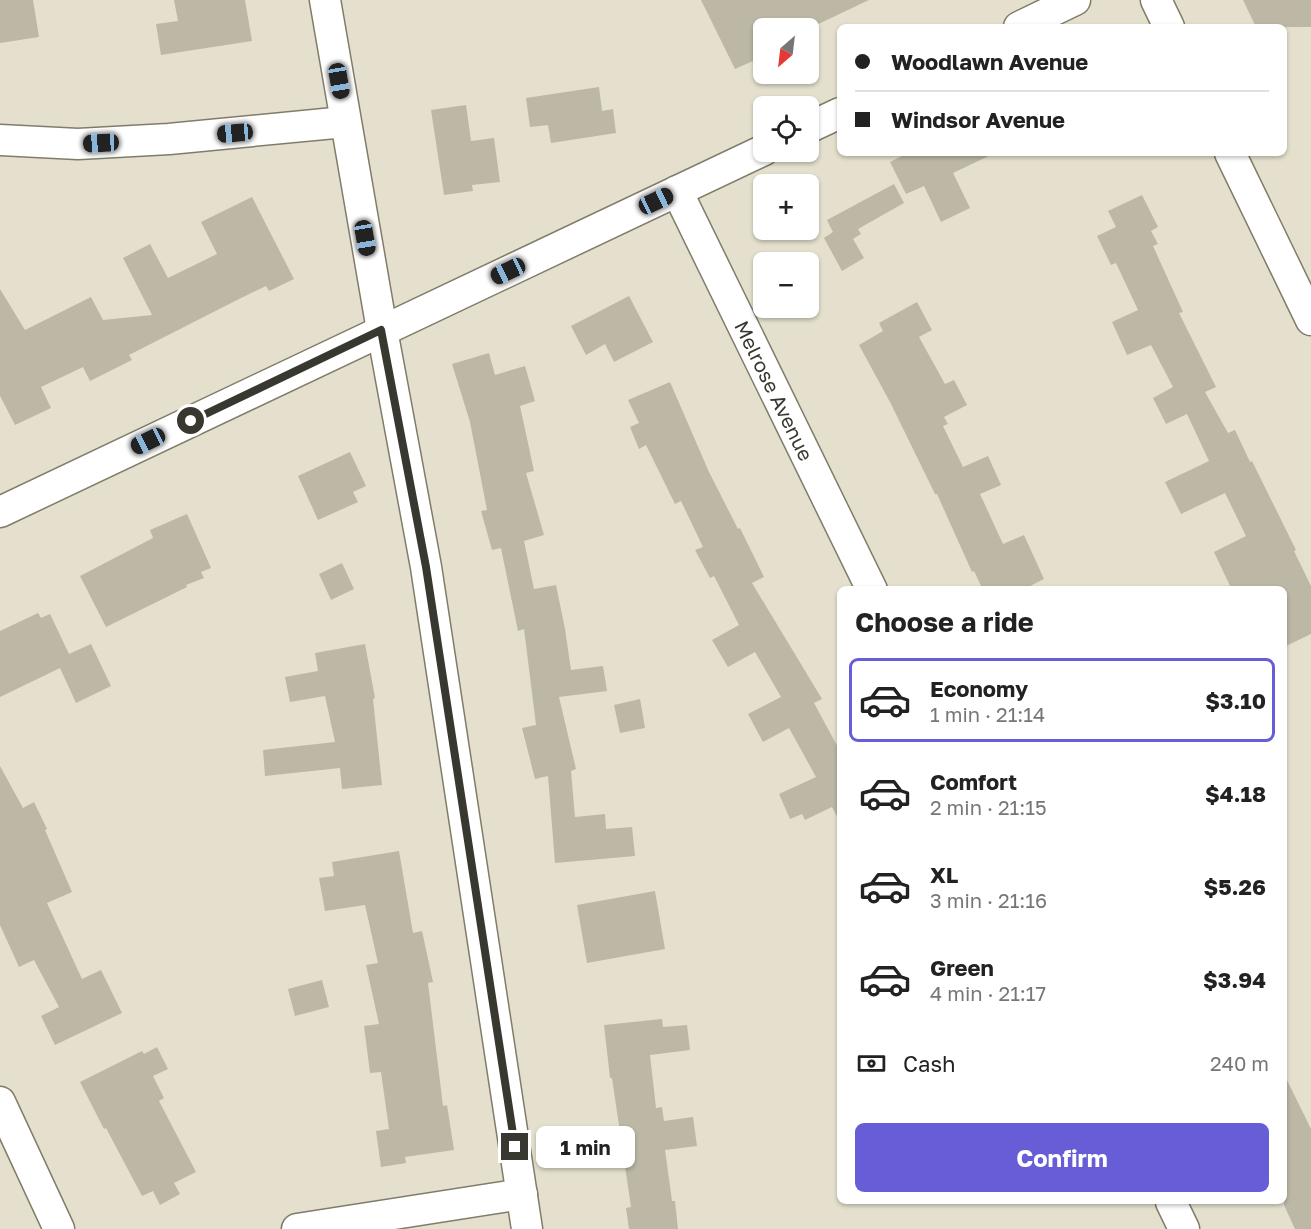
<!DOCTYPE html>
<html lang="en">
<head>
<meta charset="utf-8">
<style>
  :root { --surface:#fff; --page:#f6f6f6; --text:#222; --muted:#767676; --line:#e0e0e0; --accent:#675ed7 }
  body { margin:0; font-family:"Golos Text",sans-serif; background:var(--page); color:var(--text); height:100vh; display:flex; flex-direction:column; font-size:22px; white-space:nowrap }
  * { box-sizing:border-box; margin:0 }
  p { font-size:20px; color:var(--muted) }
  .icon { flex:none; width:33px; height:33px; fill:none; stroke:currentColor; stroke-width:2; stroke-linecap:round; stroke-linejoin:round }
  .map { position:relative; flex:1; overflow:hidden }
  .drawer { position:absolute; left:837px; top:586px; width:450px; height:618px; display:flex; flex-direction:column; background:var(--surface); border-radius:9px; box-shadow:0 2px 4px #0004 }
  .drawer>* { flex:none }
  .guide { position:absolute; left:837px; top:24px; width:450px; height:132px; border-radius:9px; box-shadow:0 2px 4px #0004; display:grid; align-content:center; height:132px; padding:0 18px; background:var(--surface) }
  .needle { width:39px; rotate:208deg }
  .tools { position:absolute; left:753px; top:18px; display:grid; gap:12px }
  .tools a { display:grid; place-items:center; width:66px; height:66px; border-radius:9px; background:var(--surface); box-shadow:0 2px 4px #0004; font-size:30px }
  .end { position:absolute; width:27px; height:27px; margin:-14px; border:8px solid #393830; background:#fff; box-shadow:0 0 0 3px #fff }
  .from { border-radius:50% }
  .bubble { position:absolute; height:42px; border-radius:9px; background:var(--surface); box-shadow:0 2px 4px #0004; font-size:20px; font-weight:700; line-height:42px; text-align:center }
  .car { position:absolute; width:18px; height:36px; margin:-18px -9px; border-radius:8px; box-shadow:0 0 4px 2px #0007; background:linear-gradient(#222 24%,#8ab4d8 0 40%,#222 0 76%,#8ab4d8 0 86%,#222 0) }
  .guide b { display:flex; align-items:center; gap:21px; height:57px; font-size:22px }
  .guide b+b { border-top:2px solid var(--line) }
  .guide i { width:15px; height:15px; background:var(--text) }
  ul { padding:0; list-style:none }
  li { display:flex; align-items:center; gap:18px; height:84px; margin:0 12px 9px; padding:0 6px; border:3px solid transparent; border-radius:9px }
  li div { flex:1 }
  li b { display:block; font-size:22px }
  li em { font-style:normal; font-weight:700 }
  li.current { border-color:var(--accent) }
  li>.icon { width:54px; height:54px; stroke-width:1.5 }
  h2 { padding:0 18px; font-size:27px; line-height:72px }
  .pay { display:flex; align-items:center; gap:15px; height:66px; padding:0 18px; font-size:22px }
  .pay p { margin-inline-start:auto }
  .button { display:flex; gap:12px; margin-top:auto; padding:12px 18px }
  .button a { flex:1; height:69px; border-radius:9px; background:var(--accent); color:#fff; font-size:24px; font-weight:700; line-height:69px; text-align:center }
  .map>svg:first-child { display:block }
</style>
</head>
<body>
<div class="map">
<svg width="1311" height="1229" viewBox="0 0 1311 1229">
  <rect width="100%" height="100%" fill="#e4e0cd"/>
  <g fill="#bcb8a5">
    <path d="M0,0H33L39,37L0,43Z"/>
    <path d="M174,0H245L252,41L161,55L156,24L178,21Z"/>
    <path d="M701,0H869L810,28H764V56L735,69Z"/>
    <path d="M1243,0H1311V27H1256Z"/>
    <path d="M599,87L602,111L613,109L616,133L551,143L548,125L530,127L526,98Z"/>
    <path d="M466,105L471,141L494,138L500,182L472,185L473,191L444,195L431,110Z"/>
    <path d="M908,153H995L953,173L970,208L941,222L924,186L906,194L890,162Z"/>
    <path d="M894,184L904,203L858,229L861,234L853,239L864,258L842,271L824,238L833,232L827,220Z"/>
    <path d="M1142,195L1158,227L1151,231L1158,244L1153,246L1183,312L1179,313L1216,387L1205,392L1228,433L1235,430L1250,462L1252,461L1296,550L1294,551L1311,586V634L1284,647V590H1232L1214,552L1246,536L1225,493L1181,514L1165,482L1209,461L1187,414L1166,424L1153,398L1173,387L1151,345L1127,355L1112,322L1138,310L1116,263L1111,265L1097,236L1116,227L1108,211Z"/>
    <path d="M252,197L294,279L269,291L266,286L239,299L129,355L132,360L90,381L83,367L41,387L51,408L15,425L0,396V289L25,330L91,297L103,320L152,315L123,258L150,244L168,278L217,254L201,222Z"/>
    <path d="M629,296L653,342L614,362L605,344L586,355L571,326Z"/>
    <path d="M917,302L932,330L919,337L945,384L954,380L967,405L944,417L948,424L943,426L963,467L988,456L1001,485L980,494L1003,544L1024,535L1044,579L1022,590H983L974,571L972,572L937,494H935L891,404L859,345L883,331L879,323Z"/>
    <path d="M489,353L495,375L525,366L535,401L520,406L534,471L526,473L544,535L524,541L534,589L556,585L565,629L571,670L603,666L607,691L559,697L576,769L571,771L575,817L605,814L606,829L632,827L635,856L555,863L548,776L535,779L522,728L536,725L524,629L518,631L501,548L492,550L481,511L487,510L470,422L452,364Z"/>
    <path d="M670,382L709,472L738,529L740,528L764,577L752,583L822,699L814,703L840,751V822L832,807L805,820L802,814L790,819L779,794L816,777L789,728L763,742L748,714L781,697L755,652L728,667L712,640L739,625L714,576L710,578L695,550L703,547L681,501L675,504L646,445L639,449L630,427L639,423L628,400Z"/>
    <path d="M350,452L366,486L353,492L358,502L318,520L298,476Z"/>
    <path d="M187,514L211,568L201,572L204,578L186,585L187,587L106,627L80,576L153,538L150,530Z"/>
    <path d="M342,563L354,589L331,600L319,574Z"/>
    <path d="M38,613L41,618L50,614L69,654L91,644L111,686L76,703L60,668L0,697V631Z"/>
    <path d="M365,644L375,698L373,699L382,785L342,789L340,768L265,776L263,750L335,742L325,696L290,702L285,677L318,671L315,653Z"/>
    <path d="M640,699L645,728L620,733L614,705Z"/>
    <path d="M0,766L23,808L34,802L47,829L45,830L72,892L47,903L82,979L101,970L122,1013L55,1045L41,1016L59,1007L34,960L19,967L0,925Z"/>
    <path d="M399,851L413,933L422,931L433,982L428,983L443,1106L447,1105L454,1150L405,1157L406,1163L381,1167L376,1131L389,1129L381,1072L370,1073L364,1026L379,1024L366,965L378,963L365,905L325,911L319,878L334,876L332,862Z"/>
    <path d="M655,891L665,949L587,963L577,905Z"/>
    <path d="M322,980L329,1007L295,1016L288,989Z"/>
    <path d="M662,1019L663,1027L687,1025L690,1050L650,1055L656,1108L662,1107L664,1121L693,1117L697,1146L665,1150L672,1201H675L678,1229H629L626,1208L631,1207L612,1078H610L604,1025Z"/>
    <path d="M157,1047L168,1069L153,1076L164,1098L159,1101L196,1172L174,1183L180,1194L160,1205L153,1191L142,1196L106,1128L104,1129L80,1082L142,1051L144,1054Z"/>
    <path d="M1284,1074L1311,1129V1229H1295L1284,1205Z"/>
  </g>
  <g fill="none" stroke-linecap="round" stroke-linejoin="round">
    <defs>
      <g id="minor">
        <path d="M325,0L382,330L426,567L527,1229"/>
        <path d="M1156,0L1169,27"/>
        <path d="M1019,27L1075,0"/>
        <path d="M808,128L840,113"/>
        <path d="M0,140L78,144L169,139L345,122"/>
        <path d="M1230,153L1311,320"/>
        <path id="s1" d="M677,191L872,590"/>
        <path d="M0,512L764,150"/>
        <path d="M0,1102L59,1229"/>
        <path d="M1171,1202L1184,1229"/>
        <path d="M297,1229L522,1194"/>
      </g>
    </defs>
    <use href="#minor" stroke="#807c6a" stroke-width="33"/>
    <use href="#minor" stroke="#fff" stroke-width="30"/>
  </g>
  <g fill="none" stroke-linecap="round" stroke-linejoin="round">
    <path stroke="#393830" stroke-width="8" d="M191,421L381,330L426,567L515,1147"/>
  </g>
  <g text-anchor="middle" dominant-baseline="central" stroke-width="4.5" stroke-linejoin="round" paint-order="stroke">
    <g font-size="20" fill="#393830" stroke="#f1eeda">
      <text stroke="none"><textPath href="#s1" startOffset="222">Melrose Avenue</textPath></text>
    </g>
  </g>
</svg>
<div class="tools">
<a><svg class="needle" viewBox="-14 -14 28 28"><path d="M0-13l5 13h-10z" fill="#e53935"/><path d="M0 13l5-13h-10z" fill="#767676"/></svg></a>
<a><svg class="icon" aria-label="locate" viewBox="0 0 24 24"><circle cx="12" cy="12" r="6"/><path d="M12 2v4M12 18v4M2 12h4M18 12h4"/></svg></a>
<a>+</a>
<a>−</a>
</div>
<i class="end from" style="left:191px;top:421px"></i>
<i class="end" style="left:515px;top:1147px"></i>
<div class="bubble" style="left:536px;top:1126px;width:99px">1 min</div>
<i class="car" style="left:339px;top:81px;rotate:170deg"></i>
<i class="car" style="left:235px;top:133px;rotate:265deg"></i>
<i class="car" style="left:101px;top:143px;rotate:267deg"></i>
<i class="car" style="left:656px;top:201px;rotate:65deg"></i>
<i class="car" style="left:365px;top:238px;rotate:170deg"></i>
<i class="car" style="left:508px;top:271px;rotate:245deg"></i>
<i class="car" style="left:148px;top:441px;rotate:244deg"></i>
<div class="guide">
<b><i class="from"></i>Woodlawn Avenue</b>
<b><i></i>Windsor Avenue</b>
</div>
<section class="drawer">
<h2>Choose a ride</h2>
<ul>
<li class="current"><svg class="icon" aria-label="car" viewBox="0 0 24 24"><path d="M5 17H2v-5l4-1 3-4h7l3 4 3 1v5h-3M9 17h6M6 11h13"/><circle cx="7" cy="17" r="2"/><circle cx="17" cy="17" r="2"/></svg><div><b>Economy</b><p>1 min · 21:14</p></div><em>$3.10</em></li>
<li><svg class="icon" aria-label="car" viewBox="0 0 24 24"><path d="M5 17H2v-5l4-1 3-4h7l3 4 3 1v5h-3M9 17h6M6 11h13"/><circle cx="7" cy="17" r="2"/><circle cx="17" cy="17" r="2"/></svg><div><b>Comfort</b><p>2 min · 21:15</p></div><em>$4.18</em></li>
<li><svg class="icon" aria-label="car" viewBox="0 0 24 24"><path d="M5 17H2v-5l4-1 3-4h7l3 4 3 1v5h-3M9 17h6M6 11h13"/><circle cx="7" cy="17" r="2"/><circle cx="17" cy="17" r="2"/></svg><div><b>XL</b><p>3 min · 21:16</p></div><em>$5.26</em></li>
<li><svg class="icon" aria-label="car" viewBox="0 0 24 24"><path d="M5 17H2v-5l4-1 3-4h7l3 4 3 1v5h-3M9 17h6M6 11h13"/><circle cx="7" cy="17" r="2"/><circle cx="17" cy="17" r="2"/></svg><div><b>Green</b><p>4 min · 21:17</p></div><em>$3.94</em></li>
</ul>
<div class="pay"><svg class="icon" aria-label="cash" viewBox="0 0 24 24"><path d="M3 7h18v10H3z"/><circle cx="12" cy="12" r="2"/></svg>Cash<p>240 m</p></div>
<div class="button"><a>Confirm</a></div>
</section>
</div>
</body>
</html>
